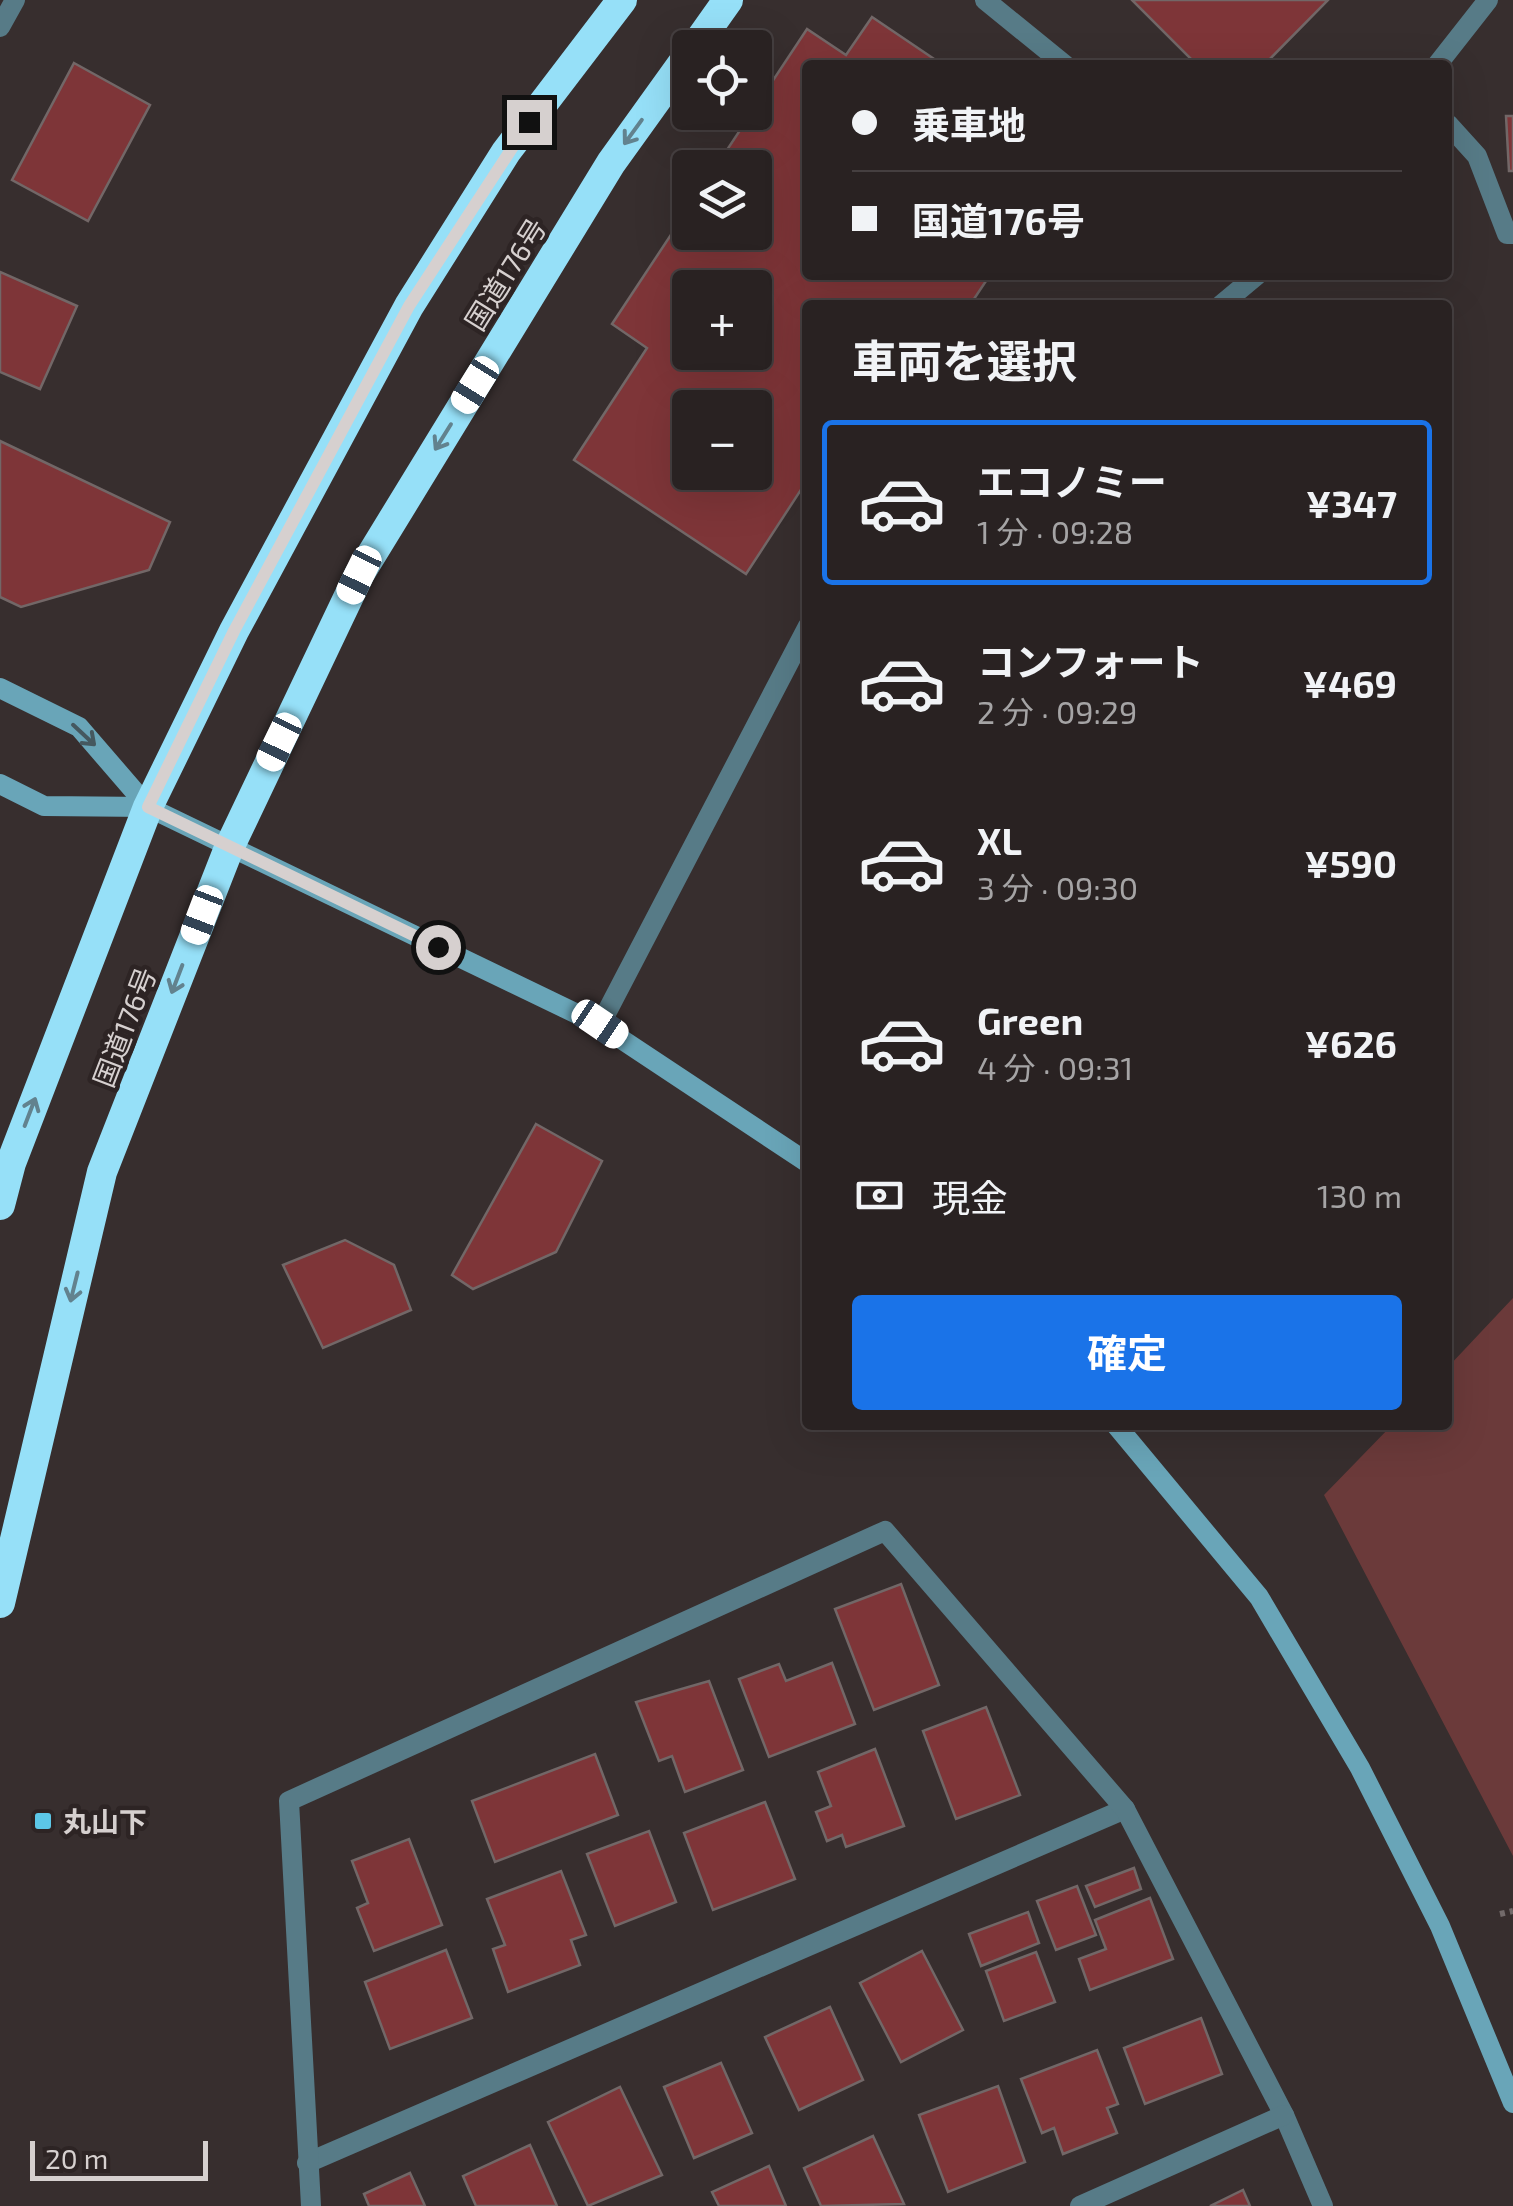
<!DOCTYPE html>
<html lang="ja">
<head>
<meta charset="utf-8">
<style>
  :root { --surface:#292222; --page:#312a2a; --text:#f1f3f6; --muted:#a5a4a5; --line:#453f40; --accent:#1a73e8 }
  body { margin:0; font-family:"Exo 2","Noto Sans JP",sans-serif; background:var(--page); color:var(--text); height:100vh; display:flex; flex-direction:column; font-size:38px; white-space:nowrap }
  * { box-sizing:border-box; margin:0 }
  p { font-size:32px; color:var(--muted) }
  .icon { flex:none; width:55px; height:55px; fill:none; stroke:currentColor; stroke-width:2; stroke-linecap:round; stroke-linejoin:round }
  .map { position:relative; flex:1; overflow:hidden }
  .sheet { position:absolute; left:802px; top:300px; width:650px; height:1130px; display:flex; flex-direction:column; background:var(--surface); border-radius:10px; box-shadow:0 10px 40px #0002,0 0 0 2px var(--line) }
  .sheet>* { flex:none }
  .hud { position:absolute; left:802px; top:60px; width:650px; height:220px; border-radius:10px; box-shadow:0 10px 40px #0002,0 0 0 2px var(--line); display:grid; align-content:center; height:220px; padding:0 50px; background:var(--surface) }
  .buttons { position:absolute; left:672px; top:30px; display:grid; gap:20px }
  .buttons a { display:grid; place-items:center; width:100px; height:100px; border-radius:10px; background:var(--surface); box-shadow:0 10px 40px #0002,0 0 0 2px var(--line); font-size:50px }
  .scale { position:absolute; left:30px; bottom:25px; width:178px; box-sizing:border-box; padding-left:10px; border:5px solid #d6d0cf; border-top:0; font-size:28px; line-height:35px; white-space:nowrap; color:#d6d0cf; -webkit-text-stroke:8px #2d2424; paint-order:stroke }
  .end { position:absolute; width:45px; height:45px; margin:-22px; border:12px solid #d6d0cf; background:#111; box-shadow:0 0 0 5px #111 }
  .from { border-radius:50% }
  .car { position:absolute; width:30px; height:60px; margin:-30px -15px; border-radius:12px; box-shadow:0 0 8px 2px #0007; background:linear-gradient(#fff 24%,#345 0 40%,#fff 0 76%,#345 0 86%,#fff 0) }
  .hud b { display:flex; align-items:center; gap:35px; height:95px; font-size:38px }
  .hud b+b { border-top:2px solid var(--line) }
  .hud i { width:25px; height:25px; background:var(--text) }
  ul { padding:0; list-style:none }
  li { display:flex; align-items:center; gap:30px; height:165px; margin:0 20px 15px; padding:0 30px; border:5px solid transparent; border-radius:10px }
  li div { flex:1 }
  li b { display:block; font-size:38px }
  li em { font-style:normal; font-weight:700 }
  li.on { border-color:var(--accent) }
  li>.icon { width:90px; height:90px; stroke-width:1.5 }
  h2 { padding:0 50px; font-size:45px; line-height:120px }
  .pay { display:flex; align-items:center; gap:25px; height:110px; padding:0 50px; font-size:38px }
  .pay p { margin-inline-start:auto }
  .cta { display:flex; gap:20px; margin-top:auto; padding:20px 50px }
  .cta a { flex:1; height:115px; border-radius:10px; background:var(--accent); color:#fff; font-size:40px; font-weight:700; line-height:115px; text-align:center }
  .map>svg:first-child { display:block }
</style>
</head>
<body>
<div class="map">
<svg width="1513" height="2206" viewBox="0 0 1513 2206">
  <rect width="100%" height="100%" fill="#372e2e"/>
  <path fill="#6b3a3a" d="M1513,1298V1856L1324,1495L1392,1425H1448V1367Z"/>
  <g fill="#7e3538" stroke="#726767" stroke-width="2.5" fill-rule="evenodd">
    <path d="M1132,0H1328L1264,65H1197Z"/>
    <path d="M872,17L943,65H808V275H990L970,305H808V479L746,574L574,460L647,348L612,324L690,206V232H755V168H715L807,29L846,55ZM690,288H755V352H690ZM690,408H755V472H690Z"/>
    <path d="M74,63L150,105L88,221L12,180Z"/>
    <path d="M1506,116H1513V171H1509Z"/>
    <path d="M0,272L77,306L40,389L0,372Z"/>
    <path d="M0,441L170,522L149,570L21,607L0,597Z"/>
    <path d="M536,1124L602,1161L556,1252L473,1289L452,1275Z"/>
    <path d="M345,1240L394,1265L411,1310L323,1348L283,1265Z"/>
    <path d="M901,1584L939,1685L874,1710L835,1609Z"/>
    <path d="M832,1663L855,1724L769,1757L739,1679L779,1664L786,1681Z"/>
    <path d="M709,1681L743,1770L685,1792L672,1756L659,1761L636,1702Z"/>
    <path d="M986,1707L1020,1795L956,1819L923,1731Z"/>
    <path d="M875,1749L904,1826L846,1847L842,1835L827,1841L816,1812L831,1806L818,1772Z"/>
    <path d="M595,1754L618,1815L495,1862L472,1801Z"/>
    <path d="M765,1802L795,1879L713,1910L684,1833Z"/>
    <path d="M649,1831L676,1902L615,1926L587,1854Z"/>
    <path d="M409,1839L442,1925L374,1951L357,1908L368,1903L352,1861Z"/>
    <path d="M1134,1868L1141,1889L1095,1907L1086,1886Z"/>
    <path d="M561,1871L586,1935L571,1940L580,1965L508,1992L493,1949L505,1945L487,1899Z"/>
    <path d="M1077,1886L1096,1935L1056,1950L1037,1901Z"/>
    <path d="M1150,1898L1173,1959L1090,1990L1079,1959L1106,1949L1095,1920Z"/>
    <path d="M1028,1912L1039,1943L981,1966L969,1934Z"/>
    <path d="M446,1950L472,2018L390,2049L365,1982Z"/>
    <path d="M922,1951L963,2030L901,2062L860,1983Z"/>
    <path d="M1036,1952L1055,2002L1004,2021L986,1971Z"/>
    <path d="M830,2007L863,2080L799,2110L765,2037Z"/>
    <path d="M1201,2018L1222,2074L1145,2104L1124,2048Z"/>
    <path d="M1097,2050L1118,2104L1107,2108L1117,2133L1063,2154L1054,2128L1042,2133L1021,2079Z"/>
    <path d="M721,2063L752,2133L694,2158L664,2087Z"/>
    <path d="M998,2086L1025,2162L948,2192L919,2115Z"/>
    <path d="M620,2087L662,2175L588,2206L548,2122Z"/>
    <path d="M873,2136L904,2204L821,2206L804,2168Z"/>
    <path d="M530,2145L557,2206H476L463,2176Z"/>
    <path d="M769,2166L786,2206H719L712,2192Z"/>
    <path d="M410,2173L425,2206H369L364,2194Z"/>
    <path d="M1243,2190L1250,2206H1210Z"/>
  </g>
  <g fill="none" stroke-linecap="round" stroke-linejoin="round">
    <path stroke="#726a6a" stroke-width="6" stroke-dasharray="5 5" stroke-linecap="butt" d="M1500,1914L1513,1911"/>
    <g stroke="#577b87" stroke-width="20">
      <path d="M985,0L1065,65"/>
      <path d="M0,27L15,0"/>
      <path d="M1437,65L1488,0"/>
      <path d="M1448,124L1477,156L1507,234H1513"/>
      <path d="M1221,305L1257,275"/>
      <path d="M600,1025L808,626"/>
      <path d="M307,2163L1125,1809"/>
      <path d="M311,2206L289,1801L885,1531L1125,1809L1284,2115L1323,2206"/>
      <path d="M1080,2206L1284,2115"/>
    </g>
    <g stroke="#69a5b8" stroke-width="20">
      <path d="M0,688L79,727L148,807L600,1025L808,1163"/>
      <path d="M0,784L44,806L148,807"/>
      <path d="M1116,1425L1259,1597L1360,1768L1440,1926L1513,2103"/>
    </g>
    <g stroke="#96e0f8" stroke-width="30">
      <path d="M694,48L728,0"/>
      <path d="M0,1205L11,1163L148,807L234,631L409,306L506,152L622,0"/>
      <path d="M0,1603L102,1172L229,848L359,575L611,163L690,53"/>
    </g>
  </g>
  <defs><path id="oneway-shaft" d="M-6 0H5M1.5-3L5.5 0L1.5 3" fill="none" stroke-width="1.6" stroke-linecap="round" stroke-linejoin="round" transform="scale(2.5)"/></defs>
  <g stroke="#62828e">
    <use href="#oneway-shaft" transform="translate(633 132) rotate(126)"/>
    <use href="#oneway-shaft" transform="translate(443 437) rotate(122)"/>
    <use href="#oneway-shaft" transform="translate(177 979) rotate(111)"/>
    <use href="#oneway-shaft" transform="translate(30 1112) rotate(-69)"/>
    <use href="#oneway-shaft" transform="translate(74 1287) rotate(104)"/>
  </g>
  <use stroke="#45585f" href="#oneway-shaft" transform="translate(84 735) rotate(43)"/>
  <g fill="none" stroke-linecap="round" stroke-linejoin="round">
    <path stroke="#d6d0cf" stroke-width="12" d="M438,947L148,807L234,631L409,306L529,122"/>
  </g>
  <rect fill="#5cc7e7" stroke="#2d2424" stroke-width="4" x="33" y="1811" width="20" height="20" rx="5"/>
  <g text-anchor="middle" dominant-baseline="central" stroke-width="9" stroke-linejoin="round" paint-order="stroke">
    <g font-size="28" fill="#d6d0cf" stroke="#2d2424">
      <text transform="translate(505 274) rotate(-58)">国道176号</text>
      <text transform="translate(124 1027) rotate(-69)">国道176号</text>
    </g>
    <g font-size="28" font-weight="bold" fill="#d6d0cf" stroke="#2d2424" text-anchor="start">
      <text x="63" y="1821">丸山下</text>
    </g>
  </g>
</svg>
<div class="buttons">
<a><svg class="icon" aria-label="locate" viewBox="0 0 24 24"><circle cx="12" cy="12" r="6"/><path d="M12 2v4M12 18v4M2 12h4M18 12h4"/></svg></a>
<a><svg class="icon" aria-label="layers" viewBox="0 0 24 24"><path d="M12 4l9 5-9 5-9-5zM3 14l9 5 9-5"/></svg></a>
<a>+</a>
<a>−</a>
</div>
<div class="scale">20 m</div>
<i class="end from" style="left:438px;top:947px"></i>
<i class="end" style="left:529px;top:122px"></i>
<i class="car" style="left:475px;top:385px;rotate:212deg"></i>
<i class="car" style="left:359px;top:575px;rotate:206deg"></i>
<i class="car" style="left:279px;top:742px;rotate:206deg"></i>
<i class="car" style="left:202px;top:915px;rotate:201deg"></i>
<i class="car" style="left:600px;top:1024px;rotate:124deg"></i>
<div class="hud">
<b><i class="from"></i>乗車地</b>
<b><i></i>国道176号</b>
</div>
<section class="sheet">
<h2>車両を選択</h2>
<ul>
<li class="on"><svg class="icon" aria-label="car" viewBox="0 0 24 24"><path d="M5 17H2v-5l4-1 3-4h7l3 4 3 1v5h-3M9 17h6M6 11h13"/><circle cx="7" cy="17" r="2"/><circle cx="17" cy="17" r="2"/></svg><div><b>エコノミー</b><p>1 分 · 09:28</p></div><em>¥347</em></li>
<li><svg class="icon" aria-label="car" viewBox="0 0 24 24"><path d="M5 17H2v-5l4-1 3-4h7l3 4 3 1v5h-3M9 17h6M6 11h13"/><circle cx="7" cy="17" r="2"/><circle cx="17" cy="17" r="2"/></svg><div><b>コンフォート</b><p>2 分 · 09:29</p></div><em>¥469</em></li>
<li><svg class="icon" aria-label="car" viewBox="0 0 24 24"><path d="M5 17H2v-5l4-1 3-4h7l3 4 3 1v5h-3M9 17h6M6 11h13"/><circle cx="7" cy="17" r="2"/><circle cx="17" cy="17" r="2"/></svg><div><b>XL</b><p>3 分 · 09:30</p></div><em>¥590</em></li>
<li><svg class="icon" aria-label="car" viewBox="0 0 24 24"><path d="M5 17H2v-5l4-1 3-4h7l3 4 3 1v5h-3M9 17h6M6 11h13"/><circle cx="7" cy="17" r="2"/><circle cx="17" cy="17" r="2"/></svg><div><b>Green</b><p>4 分 · 09:31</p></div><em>¥626</em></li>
</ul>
<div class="pay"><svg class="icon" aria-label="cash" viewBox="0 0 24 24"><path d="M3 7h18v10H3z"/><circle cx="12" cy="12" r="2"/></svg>現金<p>130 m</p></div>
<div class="cta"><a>確定</a></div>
</section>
</div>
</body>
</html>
